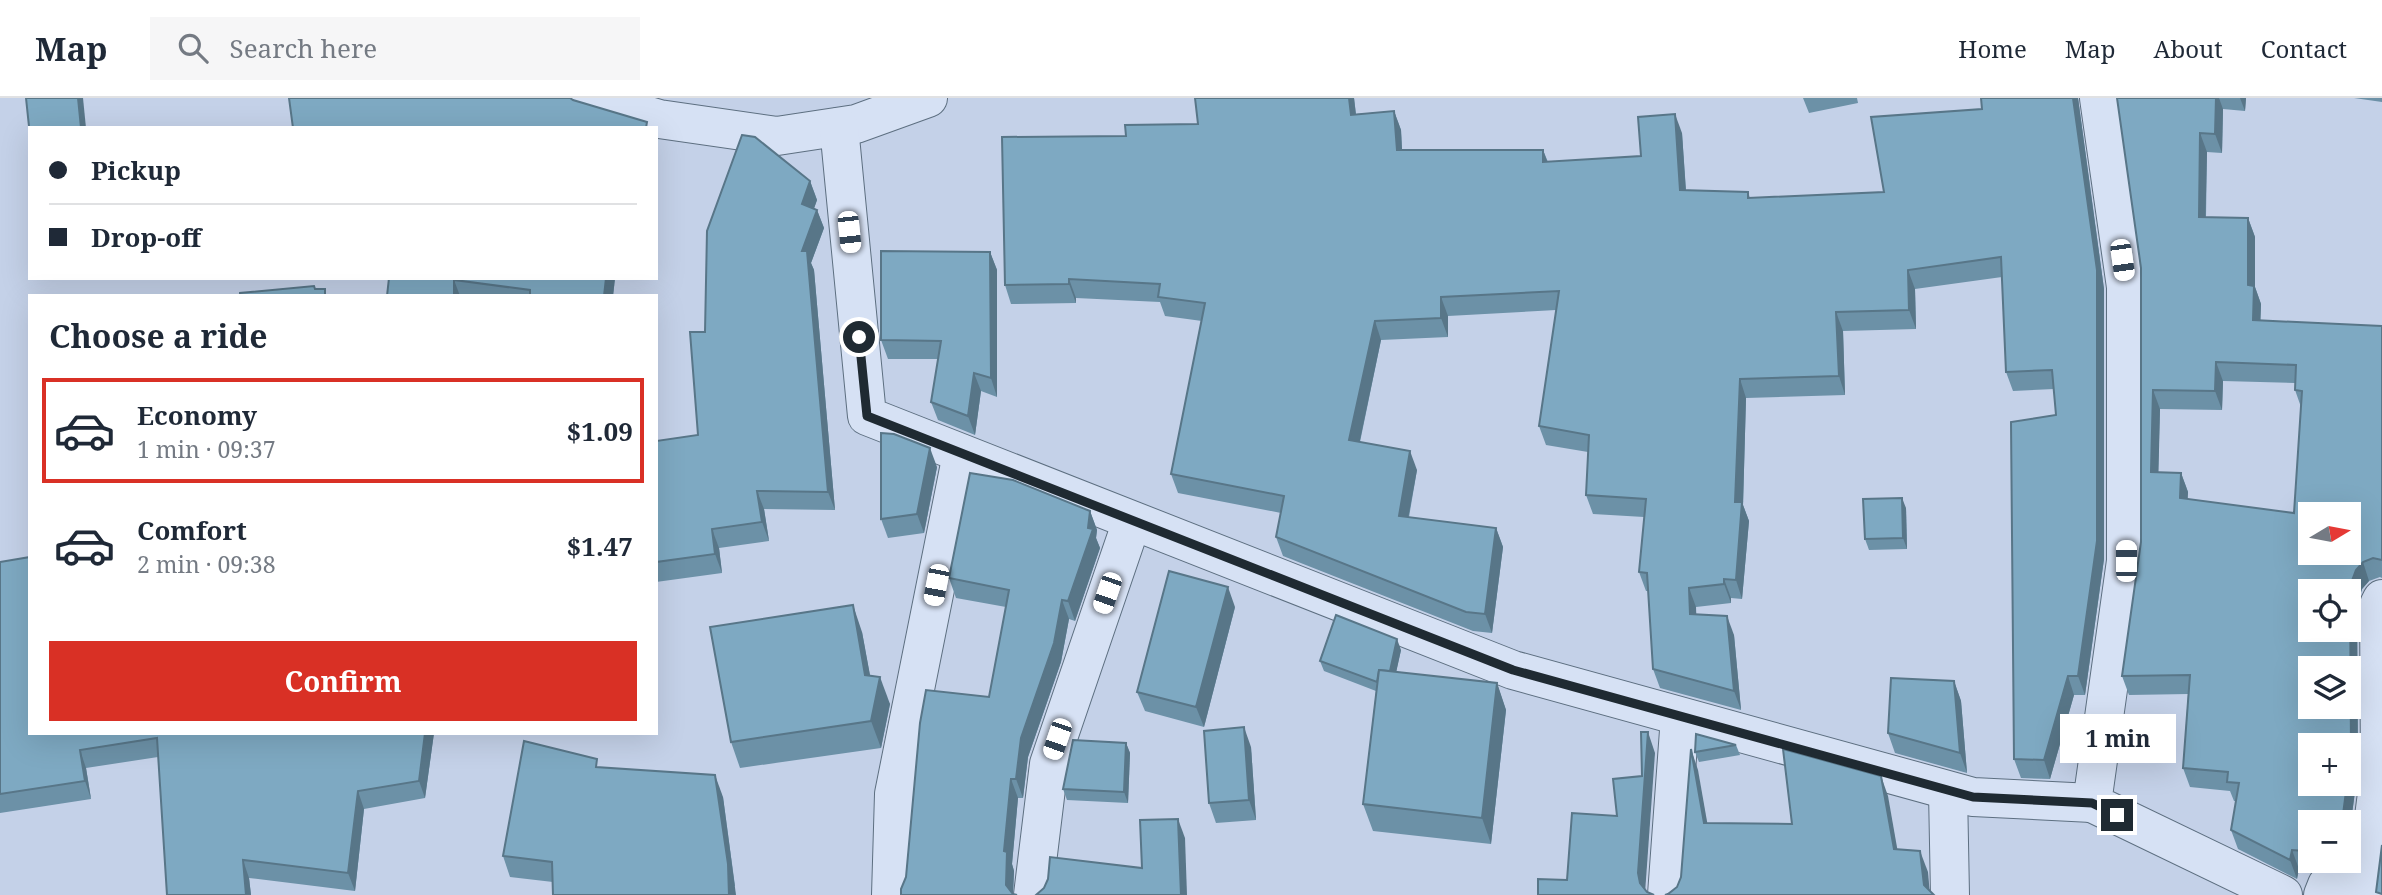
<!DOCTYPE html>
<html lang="en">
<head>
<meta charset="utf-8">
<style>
  :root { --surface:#fff; --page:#f6f6f7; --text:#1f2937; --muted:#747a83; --line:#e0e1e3; --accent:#d93025 }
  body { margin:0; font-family:"Noto Serif",serif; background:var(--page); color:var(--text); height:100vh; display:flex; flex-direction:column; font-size:26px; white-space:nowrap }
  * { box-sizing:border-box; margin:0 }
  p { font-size:23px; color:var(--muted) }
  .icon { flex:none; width:38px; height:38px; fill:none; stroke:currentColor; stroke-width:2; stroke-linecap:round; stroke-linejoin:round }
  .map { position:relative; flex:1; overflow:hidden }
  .side { position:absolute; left:28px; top:196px; width:630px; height:441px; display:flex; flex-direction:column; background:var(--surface); border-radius:0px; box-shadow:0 7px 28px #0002 }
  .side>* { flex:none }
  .top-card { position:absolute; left:28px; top:28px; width:630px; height:154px; border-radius:0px; box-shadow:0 7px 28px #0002; display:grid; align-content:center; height:154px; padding:0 21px; background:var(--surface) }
  .needle { width:46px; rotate:80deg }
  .tools { position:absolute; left:2298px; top:404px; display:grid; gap:14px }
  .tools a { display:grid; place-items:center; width:63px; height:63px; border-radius:0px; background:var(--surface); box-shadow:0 7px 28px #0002; font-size:35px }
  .end { position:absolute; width:32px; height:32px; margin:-16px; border:9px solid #1f2a32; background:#fff; box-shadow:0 0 0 4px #fff }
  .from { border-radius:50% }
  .bubble { position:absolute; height:49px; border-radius:0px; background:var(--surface); box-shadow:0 7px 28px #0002; font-size:23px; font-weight:700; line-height:49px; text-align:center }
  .car { position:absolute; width:21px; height:42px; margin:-21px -10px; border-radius:9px; box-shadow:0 0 5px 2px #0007; background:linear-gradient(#fff 24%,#345 0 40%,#fff 0 76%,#345 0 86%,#fff 0) }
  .top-card b { display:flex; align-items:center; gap:24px; height:66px; font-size:26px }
  .top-card b+b { border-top:2px solid var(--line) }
  .top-card i { width:18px; height:18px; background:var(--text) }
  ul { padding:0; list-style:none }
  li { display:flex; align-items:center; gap:21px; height:105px; margin:0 14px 10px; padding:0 7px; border:4px solid transparent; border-radius:0px }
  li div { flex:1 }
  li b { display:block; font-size:26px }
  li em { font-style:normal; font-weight:700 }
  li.on { border-color:var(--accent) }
  li>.icon { width:63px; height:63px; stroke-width:1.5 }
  h2 { padding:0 21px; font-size:32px; line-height:84px }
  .button { display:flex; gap:14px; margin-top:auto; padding:14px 21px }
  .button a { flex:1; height:80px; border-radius:0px; background:var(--accent); color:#fff; font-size:28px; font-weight:700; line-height:80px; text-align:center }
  header { display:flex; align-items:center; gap:42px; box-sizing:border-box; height:98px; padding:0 35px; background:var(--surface); border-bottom:2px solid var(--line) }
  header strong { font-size:33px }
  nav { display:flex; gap:38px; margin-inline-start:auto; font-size:24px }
  .search { width:490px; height:63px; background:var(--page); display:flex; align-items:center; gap:18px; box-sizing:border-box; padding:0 24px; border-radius:0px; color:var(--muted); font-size:26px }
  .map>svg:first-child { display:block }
</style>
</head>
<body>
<header>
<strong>Map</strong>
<div class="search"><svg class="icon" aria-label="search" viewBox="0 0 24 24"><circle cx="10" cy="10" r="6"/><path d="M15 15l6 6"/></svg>Search here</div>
<nav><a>Home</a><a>Map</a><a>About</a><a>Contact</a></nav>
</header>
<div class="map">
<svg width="2382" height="797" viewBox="0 0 2382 797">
  <rect width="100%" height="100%" fill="#c4d1e8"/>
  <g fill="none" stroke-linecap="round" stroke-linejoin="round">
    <defs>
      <g id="street">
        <path d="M587,0L659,21L777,38L856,26L928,0"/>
        <path d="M2099,0L2126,189V463L2092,705L2283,797"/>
        <path d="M839,29L867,318L1513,572L1973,699L2092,705"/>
        <path d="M1948,693L1950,797"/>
        <path d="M891,797L894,696L962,356"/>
        <path d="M1033,797L1049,666L1132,423"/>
        <path d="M1667,797L1680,619"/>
        <path d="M2323,797L2327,787L2363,797"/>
        <path d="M2364,797L2380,672L2379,507L2382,501"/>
      </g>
    </defs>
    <use href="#street" stroke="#5d6f80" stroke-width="40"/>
    <use href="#street" stroke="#d6e1f4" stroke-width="38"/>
  </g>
  <g fill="#6c91a7" fill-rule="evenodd">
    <path d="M1195,0H1354L1356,16L1394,13L1401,32L1402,52H1543L1548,64L1641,58L1682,35L1686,92L1748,94L1750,100L1884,94L1982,11L1981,0H2078L2104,191V461L2085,597H2074L2050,681L2021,680L2014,661L2056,317L2054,291L2013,293L2006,274L2002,179L1915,191L1916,231L1843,233L1845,297L1746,300L1743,407L1749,423L1742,501L1731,500V505L1696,509V516L1734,537L1741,612L1660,590L1653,571L1648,493H1646L1639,474L1644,419L1593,416L1586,397L1588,354L1546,347L1539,328L1556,212L1448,218V239L1381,242L1360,344L1417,372L1409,419L1496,430L1503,449L1492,535L1473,533L1283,458L1276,439L1281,415L1178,395L1171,376L1202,223L1165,218L1160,204L1076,200V205L1011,206L1005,187L1126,38L1198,26Z"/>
    <path d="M1803,0H1857L1858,5L1809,15Z"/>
    <path d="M2117,0H2246L2245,13L2223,11L2222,55L2207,54L2206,119L2248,120L2255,139V189L2261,206L2260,223L2382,228V480L2380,479L2369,483L2362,491L2357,507L2358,671L2348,746V724H2310V763H2346L2345,769L2323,766L2311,772L2299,771L2297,781L2238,751L2231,732L2236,703H2234L2230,693L2190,689L2183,670L2188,596L2129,597L2122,578L2141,444V170ZM2223,283L2295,285V292L2301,309L2294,415L2187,401L2188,394L2181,375H2158L2160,311L2222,312Z"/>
    <path d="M2354,0H2382V4Z"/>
    <path d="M810,83L817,102L814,110L817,112L824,130L811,165L814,172L835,412L764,411L769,443L719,450L722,475L656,484V343L698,337L705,234Z"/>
    <path d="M990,154L997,172V299L981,293L975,337L938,322L931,304L938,261H888L881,242Z"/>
    <path d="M389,180H615L613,198H387Z"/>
    <path d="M937,369L924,435L888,440L881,421Z"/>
    <path d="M1906,410L1907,451L1869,452L1865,441Z"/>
    <path d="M1090,413L1097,432L1096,440L1100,450L1075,523L1069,521L1061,564L1028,659L1023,700H1018L1012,766L1014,773L1013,796L901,797L989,599L1006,509L956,500L949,480Z"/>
    <path d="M0,464L30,635H434L425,700L364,711L355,793L249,780L251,797H167L158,659L86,670L91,701L0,715Z"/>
    <path d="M1235,509L1204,629L1145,613L1137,594Z"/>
    <path d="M862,534L870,578L890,606L881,650L740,670L731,644Z"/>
    <path d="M1401,552L1396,574L1497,585L1506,612L1491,746L1373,733L1363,706L1376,593L1324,573L1320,563Z"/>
    <path d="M1954,583L1961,603L1967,675L1895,655L1888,635Z"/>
    <path d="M1126,645L1130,655L1128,705L1067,702L1063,691Z"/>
    <path d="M1736,647L1740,657L1699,664L1695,654Z"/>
    <path d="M1251,649L1256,722L1216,725L1209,705Z"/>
    <path d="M600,670L723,699L735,788L553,784L510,779L503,758Z"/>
  </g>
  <g fill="#587688">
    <path d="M78,0H83L86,30H81Z"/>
    <path d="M1349,0H1354L1358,36L1351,17Z"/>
    <path d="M2073,0H2078L2104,191V461L2085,597L2078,578Z"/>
    <path d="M2216,0H2219L2223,11L2222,55L2215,36Z"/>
    <path d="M2240,0H2246L2245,13Z"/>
    <path d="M1394,13L1401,32L1403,71L1397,52Z"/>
    <path d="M1675,16L1682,35L1687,110L1680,92Z"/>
    <path d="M2200,35L2207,54L2205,138L2199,119Z"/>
    <path d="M1543,52L1550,71L1543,64Z"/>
    <path d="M810,83L817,102L809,125L802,106Z"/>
    <path d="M817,112L824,130L811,165L814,172L835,412L828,394L802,153Z"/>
    <path d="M2248,120L2255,139V189L2261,206L2260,241L2253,222L2248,187Z"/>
    <path d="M990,154L997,172V299L991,280Z"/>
    <path d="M1908,172L1915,191L1916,231L1909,212Z"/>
    <path d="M606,180H615L613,198H604Z"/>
    <path d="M1069,181L1076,200V205L1069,186Z"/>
    <path d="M454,182L460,198H454Z"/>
    <path d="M1441,199L1448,218V239L1441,220Z"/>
    <path d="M1836,214L1843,233L1845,297L1839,278Z"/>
    <path d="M1375,223L1381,242L1356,361L1349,342Z"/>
    <path d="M2216,264L2223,283L2222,312L2215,293Z"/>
    <path d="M974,275L981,293L975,337L968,318Z"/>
    <path d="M1740,281L1746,300L1743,407L1749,423L1742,501L1736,482L1735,404Z"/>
    <path d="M2153,292L2160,311L2158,393L2151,374Z"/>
    <path d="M930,350L937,369L924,435L917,416Z"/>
    <path d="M1410,353L1417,372L1405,437L1399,418Z"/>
    <path d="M2181,375L2188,394L2187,419L2180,400Z"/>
    <path d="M757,393L764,411L769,443L762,424Z"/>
    <path d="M1902,400L1906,410L1907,451L1903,440Z"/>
    <path d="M1090,413L1097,432L1096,440L1100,450L1075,523L1068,503L1088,430Z"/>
    <path d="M1496,430L1503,449L1492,535L1485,516Z"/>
    <path d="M712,431L719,450L722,475L715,456Z"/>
    <path d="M2363,464L2369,483L2362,491L2357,507L2358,671L2348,746V724H2342L2347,686H2348L2350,488L2356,472Z"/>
    <path d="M1724,481L1731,500V505L1724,486Z"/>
    <path d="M1228,489L1235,509L1204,629L1196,609Z"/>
    <path d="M1689,490L1696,509L1697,535L1690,516Z"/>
    <path d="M1062,502L1069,521L1061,564L1028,659L1023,700L1016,681L1021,640Z"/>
    <path d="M853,507L862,534L875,604L865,577Z"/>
    <path d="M1727,518L1734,537L1741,612L1734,593Z"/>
    <path d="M1397,541L1401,552L1391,598L1387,587Z"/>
    <path d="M2068,578L2074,597L2050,681L2044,662Z"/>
    <path d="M880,579L890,606L881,650L871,623Z"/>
    <path d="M1954,583L1961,603L1967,675L1960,655Z"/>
    <path d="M1497,585L1506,612L1491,746L1482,720Z"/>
    <path d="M1244,629L1251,649L1256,722L1249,702Z"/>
    <path d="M1648,634L1655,655L1645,795L1640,785L1638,775Z"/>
    <path d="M425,635H434L425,700L419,683Z"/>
    <path d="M1126,645L1130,655L1128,705L1124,694Z"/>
    <path d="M1691,651L1698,672L1711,746L1704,725Z"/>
    <path d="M80,652L86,670L91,701L85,683Z"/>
    <path d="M715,677L723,699L736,797H729Z"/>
    <path d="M1881,678L1888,698L1901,772L1894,751Z"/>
    <path d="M1011,681L1018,700L1012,766L1014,773L1013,797L1006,787L1004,753Z"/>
    <path d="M358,693L364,711L355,793L348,775Z"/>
    <path d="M1178,721L1185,740L1187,797H1181Z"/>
    <path d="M2292,752L2299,771L2297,781L2290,762Z"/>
    <path d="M1920,753L1928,774L1930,797L1924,787Z"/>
    <path d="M243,762L249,780L251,797H246Z"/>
  </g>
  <g fill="#7ea9c2" stroke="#587688" stroke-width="2" fill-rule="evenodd">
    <path d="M26,0H78L81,30H30V38Z"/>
    <path d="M289,0H570L573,2L647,24L646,30H293Z"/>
    <path d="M1195,0H1349L1351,17L1394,13L1397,52H1543V64L1641,58L1638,19L1675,16L1680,92L1748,94V100L1884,94L1871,19L1982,11L1981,0H2073L2097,172V443L2078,578H2068L2044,662L2014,661L2011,324L2056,317L2052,272L2006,274L2001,159L1908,172L1909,212L1836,214L1839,278L1740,281L1735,404H1742L1736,482L1724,481V486L1689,490L1690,516L1727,518L1734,593L1653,571L1647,475L1639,474L1646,401L1586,397L1589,337L1539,328L1559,193L1441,199V220L1375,223L1349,342L1410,353L1399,418L1496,430L1485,516L1466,514L1276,439L1284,398L1171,376L1205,205L1158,199L1160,186L1069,181V186L1005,187L1002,39L1126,38L1125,27L1198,26Z"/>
    <path d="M2117,0H2216L2215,36L2200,35L2199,119L2248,120V187L2254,188L2253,222L2382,228V462L2373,460L2363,464L2356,472L2350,488L2351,652L2348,673V648H2310V686H2347L2342,724H2310V750L2305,753L2292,752L2290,762L2231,732L2239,685L2227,684L2228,674L2183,670L2190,577L2122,578L2141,444V170ZM2216,264L2296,267L2295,292L2302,293L2294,415L2180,400L2181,375L2151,374L2153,292L2215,293ZM2310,416H2348V455H2310ZM2310,494H2348V532H2310ZM2310,570H2348V609H2310Z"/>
    <path d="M742,37L755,39L810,83L802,106L817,112L802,153H807L828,394L757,393L762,424L712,431L715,456L656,464V343L698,337L690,234H705L707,133Z"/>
    <path d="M881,153L990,154L991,280L974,275L968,318L931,304L941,243L881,242Z"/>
    <path d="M389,180H606L604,198H530V192L454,182V198H387Z"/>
    <path d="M314,188L315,191H325V198H240V195Z"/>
    <path d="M881,335L894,336L930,350L917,416L881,421Z"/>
    <path d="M970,375L1013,382L1090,413L1088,430L1093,431L1068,503L1062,502L1054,545L1021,640L1016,681H1011L1004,753L1007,754L1006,787L1013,796L1017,797H901V791L906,779L920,625L926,592L989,599L1009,492L949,480Z"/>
    <path d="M1902,400L1903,440L1865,441L1863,401Z"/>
    <path d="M30,459V635H425L419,683L358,693L348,775L243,762L246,797H167L157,640L80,652L85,683L0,696V464Z"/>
    <path d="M1169,473L1228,489L1196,609L1137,594Z"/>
    <path d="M853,507L865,577L880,579L871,623L731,644L710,529Z"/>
    <path d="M1336,517L1397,541L1390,573L1379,572L1377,584L1320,563Z"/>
    <path d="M1379,572L1497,585L1482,720L1363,706Z"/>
    <path d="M1891,580L1954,583L1960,655L1888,635Z"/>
    <path d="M1244,629L1249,702L1209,705L1204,633Z"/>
    <path d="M1641,634H1648L1638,775L1640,785L1647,794L1654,797H1538V781L1567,782L1572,715L1617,718L1613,681L1642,678Z"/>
    <path d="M1696,636L1736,647L1695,654Z"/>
    <path d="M1073,642L1126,645L1124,694L1063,691Z"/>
    <path d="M524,643L597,661L596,669L715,677L728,766L729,797H553L552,764L503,758Z"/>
    <path d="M1691,651L1704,725L1792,726L1783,651L1881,678L1894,751L1920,753L1924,787L1934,797H1665L1668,796L1677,789L1681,779Z"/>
    <path d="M1178,721L1181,797H1036L1044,790L1048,781L1050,759L1142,770L1140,722Z"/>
    <path d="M2382,747V796L2376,794Z"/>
  </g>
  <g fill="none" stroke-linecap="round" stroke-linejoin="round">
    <path stroke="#1f2a32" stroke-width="9" d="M859,239L867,318L1513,572L1973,699L2092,705L2117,717"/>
  </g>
</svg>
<div class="tools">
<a><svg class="needle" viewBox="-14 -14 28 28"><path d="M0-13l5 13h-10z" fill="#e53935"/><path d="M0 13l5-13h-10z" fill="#747a83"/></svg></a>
<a><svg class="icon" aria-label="locate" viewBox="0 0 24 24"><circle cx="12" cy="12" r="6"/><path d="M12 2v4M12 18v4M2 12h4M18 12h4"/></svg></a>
<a><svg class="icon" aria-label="layers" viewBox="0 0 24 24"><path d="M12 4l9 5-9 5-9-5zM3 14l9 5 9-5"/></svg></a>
<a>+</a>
<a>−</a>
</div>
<i class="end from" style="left:859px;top:239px"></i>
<i class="end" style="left:2117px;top:717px"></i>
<div class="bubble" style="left:2060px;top:616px;width:116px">1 min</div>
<i class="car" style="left:849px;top:134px;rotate:174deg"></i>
<i class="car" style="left:2122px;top:162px;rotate:172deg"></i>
<i class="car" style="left:2126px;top:463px;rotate:0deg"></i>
<i class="car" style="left:936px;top:487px;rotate:191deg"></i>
<i class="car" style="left:1107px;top:495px;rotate:199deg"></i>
<i class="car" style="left:1057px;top:641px;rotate:199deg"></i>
<div class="top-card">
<b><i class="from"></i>Pickup</b>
<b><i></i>Drop-off</b>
</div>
<section class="side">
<h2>Choose a ride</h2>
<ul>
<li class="on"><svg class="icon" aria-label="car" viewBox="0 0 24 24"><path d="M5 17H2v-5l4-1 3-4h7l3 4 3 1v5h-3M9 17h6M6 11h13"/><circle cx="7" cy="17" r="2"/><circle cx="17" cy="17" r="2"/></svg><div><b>Economy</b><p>1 min · 09:37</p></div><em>$1.09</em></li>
<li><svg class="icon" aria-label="car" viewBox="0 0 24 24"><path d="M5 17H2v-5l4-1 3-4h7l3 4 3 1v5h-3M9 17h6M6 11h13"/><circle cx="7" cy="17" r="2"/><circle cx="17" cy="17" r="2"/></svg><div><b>Comfort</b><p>2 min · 09:38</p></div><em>$1.47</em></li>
</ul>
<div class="button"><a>Confirm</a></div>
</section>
</div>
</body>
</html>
